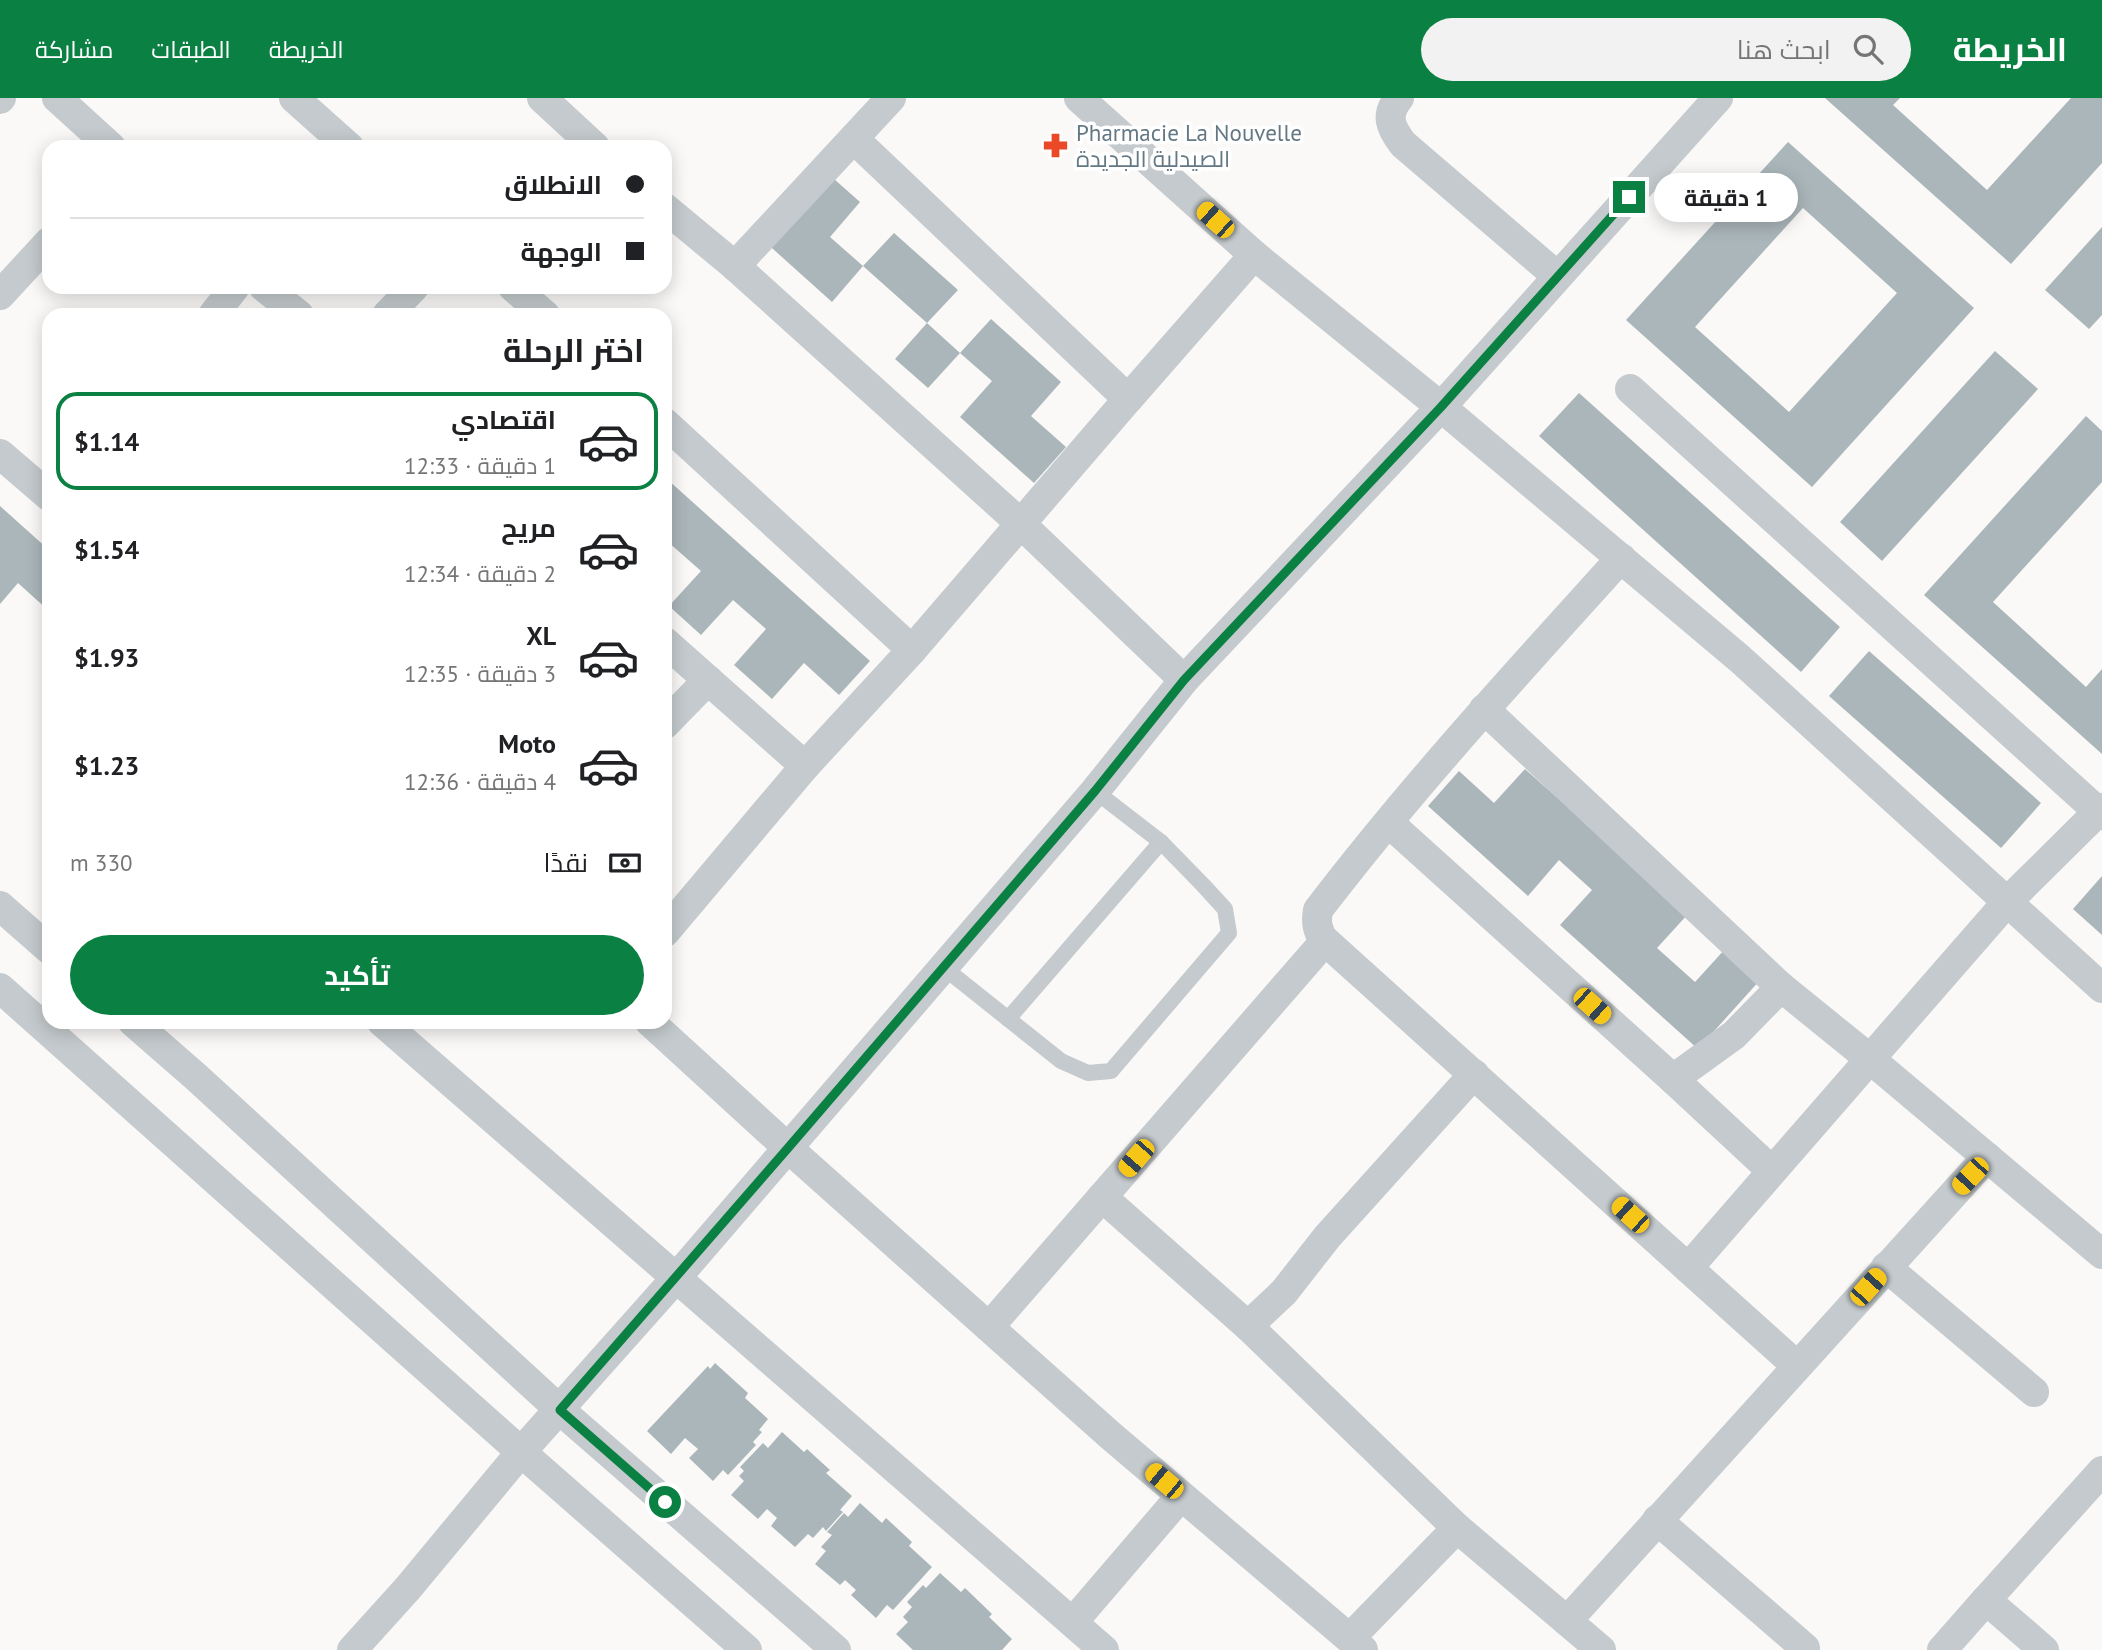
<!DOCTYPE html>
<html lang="ar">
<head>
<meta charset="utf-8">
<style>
  :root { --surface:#fff; --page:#f2f2f2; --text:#202124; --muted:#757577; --line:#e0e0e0; --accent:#0b8043 }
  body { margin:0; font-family:"PT Sans",Cairo,sans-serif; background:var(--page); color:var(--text); direction:rtl; height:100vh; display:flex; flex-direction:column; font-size:26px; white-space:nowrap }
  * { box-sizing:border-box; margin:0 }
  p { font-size:23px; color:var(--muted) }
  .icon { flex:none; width:38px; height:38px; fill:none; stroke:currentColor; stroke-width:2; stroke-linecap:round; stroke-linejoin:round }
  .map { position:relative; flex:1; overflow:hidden; direction:ltr }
  .details { position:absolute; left:42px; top:210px; width:630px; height:721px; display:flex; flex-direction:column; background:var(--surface); border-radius:21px; box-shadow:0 4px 18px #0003; direction:rtl }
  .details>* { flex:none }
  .guide { position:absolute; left:42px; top:42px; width:630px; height:154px; border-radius:21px; box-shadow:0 4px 18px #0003; direction:rtl; display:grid; align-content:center; height:154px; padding:0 28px; background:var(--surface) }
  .end { position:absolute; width:32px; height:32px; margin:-16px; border:9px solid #0b8043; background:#fff; box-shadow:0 0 0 4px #fff }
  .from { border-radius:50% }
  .bubble { position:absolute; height:49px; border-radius:24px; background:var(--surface); box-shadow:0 4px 18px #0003; font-size:23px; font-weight:700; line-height:49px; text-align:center; direction:rtl }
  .car { position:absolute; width:21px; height:42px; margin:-21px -10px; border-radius:9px; box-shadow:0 0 5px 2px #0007; background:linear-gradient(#f5c518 24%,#345 0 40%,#f5c518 0 76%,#345 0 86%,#f5c518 0) }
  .guide b { display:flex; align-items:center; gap:24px; height:66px; font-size:26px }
  .guide b+b { border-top:2px solid var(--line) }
  .guide i { width:18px; height:18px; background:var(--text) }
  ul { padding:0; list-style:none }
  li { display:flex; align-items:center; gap:21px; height:98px; margin:0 14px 10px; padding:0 14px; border:4px solid transparent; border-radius:21px }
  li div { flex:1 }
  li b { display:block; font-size:26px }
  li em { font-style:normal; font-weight:700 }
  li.current { border-color:var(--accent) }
  li>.icon { width:63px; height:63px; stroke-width:1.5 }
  h2 { padding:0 28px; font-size:32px; line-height:84px }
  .pay { display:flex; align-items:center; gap:18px; height:77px; padding:0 28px; font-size:26px }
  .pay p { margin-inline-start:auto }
  .button { display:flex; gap:14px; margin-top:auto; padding:14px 28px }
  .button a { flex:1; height:80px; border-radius:42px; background:var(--accent); color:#fff; font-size:28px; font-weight:700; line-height:80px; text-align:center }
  header { display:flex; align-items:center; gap:42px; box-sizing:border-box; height:98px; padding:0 35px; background:var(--accent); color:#fff }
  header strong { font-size:33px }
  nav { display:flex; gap:38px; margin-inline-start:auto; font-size:24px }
  .search { width:490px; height:63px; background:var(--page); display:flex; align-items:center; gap:18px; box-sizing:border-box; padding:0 24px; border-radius:38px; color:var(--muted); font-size:26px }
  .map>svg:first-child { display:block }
</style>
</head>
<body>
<header>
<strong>الخريطة</strong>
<div class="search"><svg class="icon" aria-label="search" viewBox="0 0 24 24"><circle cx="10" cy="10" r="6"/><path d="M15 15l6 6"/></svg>ابحث هنا</div>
<nav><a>الخريطة</a><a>الطبقات</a><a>مشاركة</a></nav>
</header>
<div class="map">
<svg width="2102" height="1552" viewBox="0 0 2102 1552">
  <rect width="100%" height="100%" fill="#faf9f7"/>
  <g fill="#abb6ba" fill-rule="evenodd">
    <path d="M1825,0H1900L1893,7L1987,92L2071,0H2102V65L2011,166Z"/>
    <path d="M1788,44L1974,210L1812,389L1626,222ZM1803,110L1897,195L1789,314L1695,229Z"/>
    <path d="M825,73L860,104L830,139L863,168L832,204L763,142Z"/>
    <path d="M2102,129V217L2089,231L2045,192Z"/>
    <path d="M894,135L958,192L927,225L960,255L991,221L1061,284L1031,318L1066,349L1034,385L960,319L992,283L960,255L928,290L895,261L927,225L863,168Z"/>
    <path d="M1995,253L2038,291L1882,463L1840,424Z"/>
    <path d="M1579,295L1840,529L1801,574L1539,338Z"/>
    <path d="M2086,318L2102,333V384L1993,504L2086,589L2102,571V656L1924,497Z"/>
    <path d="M668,382L870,563L839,597L804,565L772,601L734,567L766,531L733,502L701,537L669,508L701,473L668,444L665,447V385Z"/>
    <path d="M0,408L49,452V513L18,485L0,506Z"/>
    <path d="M1869,553L2041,705L2001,750L1829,598Z"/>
    <path d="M1525,671L1688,816L1657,850L1695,884L1726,850L1761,881L1698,951L1560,827L1592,792L1559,762L1528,798L1428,708L1459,673L1494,705Z"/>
    <path d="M2102,778V837L2073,811Z"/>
    <path d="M715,1265L748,1295L745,1300L768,1321L759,1332L762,1334L753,1344L756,1347L728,1377L723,1372L713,1383L689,1360L698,1351L685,1340L671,1356L647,1333L708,1268L710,1271Z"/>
    <path d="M782,1334L804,1354L807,1351L830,1372L826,1375L852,1398L840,1412L843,1414L826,1433L823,1429L813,1440L808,1436L795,1449L771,1428L777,1420L767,1411L758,1421L731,1397L744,1383L739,1378L744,1373L740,1369L763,1345L768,1350Z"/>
    <path d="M860,1405L882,1425L886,1420L912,1444L909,1448L932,1469L893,1512L887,1507L876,1520L851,1497L856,1492L845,1482L840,1487L815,1466L826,1453L821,1449L832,1437L827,1434L844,1415L848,1419Z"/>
    <path d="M940,1475L961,1494L965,1490L992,1516L989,1519L1012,1541L1002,1552H913L896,1536L908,1524L903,1519L912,1509L907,1504L923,1487L926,1490Z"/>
  </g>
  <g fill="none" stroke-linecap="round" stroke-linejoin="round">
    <g stroke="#c4cacd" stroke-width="16">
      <path d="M943,869L1061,963L1088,975L1111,973L1229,835L1225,811L1203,787L1161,744L1095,693"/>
      <path d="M1008,921L1161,744"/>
    </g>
    <g stroke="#c4cacd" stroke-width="30">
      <path d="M57,0L111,49"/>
      <path d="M294,0L349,49"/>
      <path d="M542,0L595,49"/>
      <path d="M1079,0L1254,157L1441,309L1740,561L2102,890"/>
      <path d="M1399,0C1385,17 1390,29 1403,46L1557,178"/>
      <path d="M0,1L1,0"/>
      <path d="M854,41L1128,301L1254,157"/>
      <path d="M665,110L735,168L1020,425L1184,582"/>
      <path d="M735,168L891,0"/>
      <path d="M264,189L299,217"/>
      <path d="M513,189L545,217"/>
      <path d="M0,197L49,144"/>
      <path d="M213,217L235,189"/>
      <path d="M387,217L414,189"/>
      <path d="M1630,291L2102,717"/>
      <path d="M665,325L912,552"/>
      <path d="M0,356L49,398"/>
      <path d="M1621,460C1517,575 1412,689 1318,812C1316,824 1317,831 1323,841L1688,1170L1870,961L1781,889L1734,937L1673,981"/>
      <path d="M665,544L805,668"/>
      <path d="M1484,611L1781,889"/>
      <path d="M665,626L708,582"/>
      <path d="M2102,710L2007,804L1870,961L2102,1156"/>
      <path d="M1389,725L1673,981L1772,1073"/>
      <path d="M0,808L49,851"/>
      <path d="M665,834L805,668L912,552L1128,301"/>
      <path d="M0,890L521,1354L747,1552"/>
      <path d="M133,924L195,978L560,1312L836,1552"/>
      <path d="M382,924L1104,1552"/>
      <path d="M650,924L788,1050L1111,1338L1363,1552"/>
      <path d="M1474,976L1327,1139L1284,1194L1248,1228L1457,1430L1567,1523"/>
      <path d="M1102,1099L1248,1228"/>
      <path d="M1886,1169L2034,1294"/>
      <path d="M1688,1170L1797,1268"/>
      <path d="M989,1229L1325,843"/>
      <path d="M1657,1422L1805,1550"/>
      <path d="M1073,1524L1181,1398"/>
      <path d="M1350,1540L1457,1430"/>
      <path d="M352,1552L408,1490L521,1354L676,1180L1095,693L1184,582L1441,309L1718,0"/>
      <path d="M1601,1552L1567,1523L1987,1059"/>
      <path d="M1942,1552L1986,1502"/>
      <path d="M2044,1552L1986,1502L2102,1373"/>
    </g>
  </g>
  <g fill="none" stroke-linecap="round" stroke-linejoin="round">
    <path stroke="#0b8043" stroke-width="9" d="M665,1404L560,1312L788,1050L1095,693L1184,582L1441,309L1629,99"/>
  </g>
  <defs>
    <symbol id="pharmacy-bare" viewBox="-9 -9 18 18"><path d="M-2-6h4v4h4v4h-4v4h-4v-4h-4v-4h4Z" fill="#ea4827" stroke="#fff" stroke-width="2.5" paint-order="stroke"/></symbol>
  </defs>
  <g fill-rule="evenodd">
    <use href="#pharmacy-bare" x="1038" y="30" width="35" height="35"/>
  </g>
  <g text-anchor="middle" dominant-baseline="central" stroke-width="7" stroke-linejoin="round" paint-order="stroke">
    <g font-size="23" fill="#637883" stroke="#fff" text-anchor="start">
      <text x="1076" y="34">Pharmacie La Nouvelle<tspan x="1076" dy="26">الصيدلية الجديدة</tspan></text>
    </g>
  </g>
</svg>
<i class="end from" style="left:665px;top:1404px"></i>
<i class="end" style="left:1629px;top:99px"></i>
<div class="bubble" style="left:1654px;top:75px;width:144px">1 دقيقة</div>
<i class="car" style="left:1215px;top:122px;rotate:312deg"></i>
<i class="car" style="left:1592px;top:908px;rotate:132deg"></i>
<i class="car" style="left:1136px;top:1060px;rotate:221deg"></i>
<i class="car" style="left:1970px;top:1078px;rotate:223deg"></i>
<i class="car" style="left:1630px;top:1117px;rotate:312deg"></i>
<i class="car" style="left:1868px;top:1189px;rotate:42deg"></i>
<i class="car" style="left:1164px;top:1383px;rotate:310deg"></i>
<div class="guide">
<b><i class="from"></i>الانطلاق</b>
<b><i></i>الوجهة</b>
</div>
<section class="details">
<h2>اختر الرحلة</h2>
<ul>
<li class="current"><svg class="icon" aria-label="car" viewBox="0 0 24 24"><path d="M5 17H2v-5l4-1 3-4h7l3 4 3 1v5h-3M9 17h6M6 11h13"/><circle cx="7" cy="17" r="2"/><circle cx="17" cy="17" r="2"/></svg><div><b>اقتصادي</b><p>1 دقيقة · 12:33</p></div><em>$1.14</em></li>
<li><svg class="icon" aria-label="car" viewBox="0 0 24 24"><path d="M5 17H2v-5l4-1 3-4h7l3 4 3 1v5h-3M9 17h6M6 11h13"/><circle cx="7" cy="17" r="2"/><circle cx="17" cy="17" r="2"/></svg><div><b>مريح</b><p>2 دقيقة · 12:34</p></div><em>$1.54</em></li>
<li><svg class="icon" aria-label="car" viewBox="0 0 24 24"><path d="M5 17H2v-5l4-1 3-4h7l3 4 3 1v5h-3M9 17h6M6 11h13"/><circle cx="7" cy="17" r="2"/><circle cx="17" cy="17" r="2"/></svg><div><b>XL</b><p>3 دقيقة · 12:35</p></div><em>$1.93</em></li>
<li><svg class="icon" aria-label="car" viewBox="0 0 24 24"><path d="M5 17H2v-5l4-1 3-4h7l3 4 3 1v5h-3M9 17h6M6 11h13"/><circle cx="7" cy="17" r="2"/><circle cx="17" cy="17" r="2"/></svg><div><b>Moto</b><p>4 دقيقة · 12:36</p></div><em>$1.23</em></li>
</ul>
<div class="pay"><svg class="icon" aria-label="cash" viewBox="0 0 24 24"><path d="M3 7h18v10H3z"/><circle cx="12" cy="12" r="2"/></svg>نقدًا<p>330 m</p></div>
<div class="button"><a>تأكيد</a></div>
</section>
</div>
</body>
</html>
